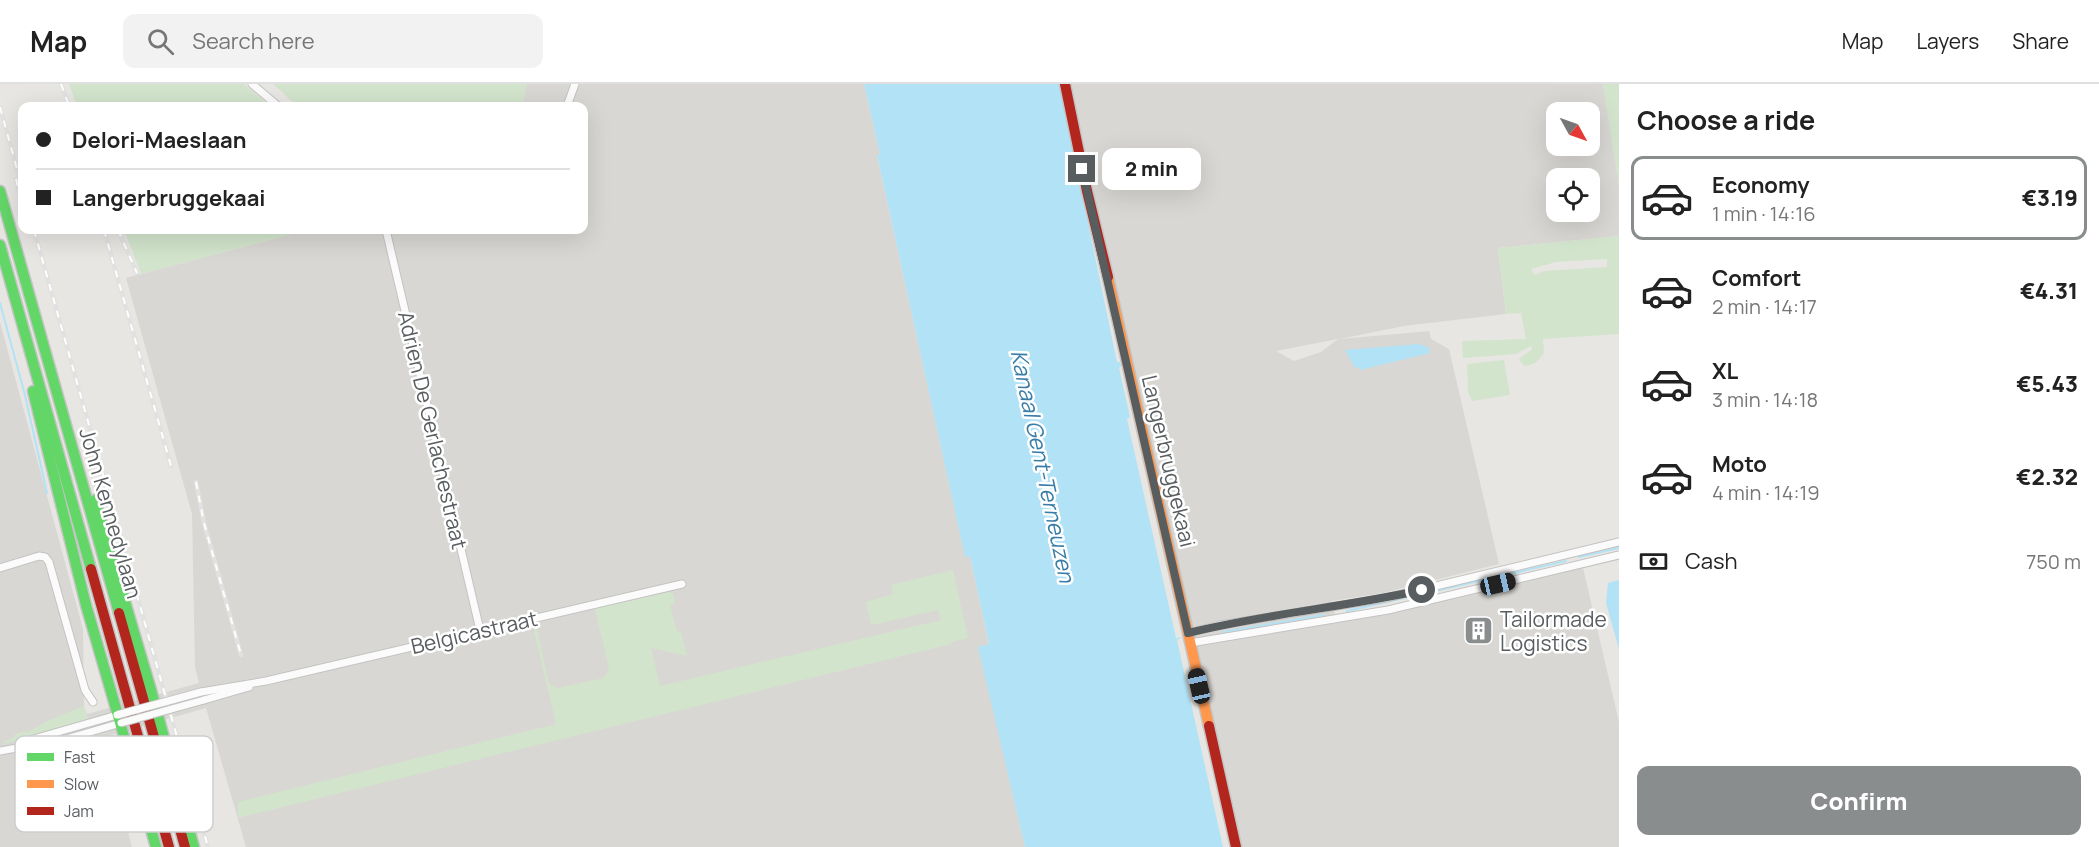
<!DOCTYPE html>
<html lang="en">
<head>
<meta charset="utf-8">
<style>
  :root { --surface:#fff; --page:#f2f2f2; --text:#222; --muted:#767676; --line:#e0e0e0; --accent:#8a8d8e }
  body { margin:0; font-family:Manrope,sans-serif; background:var(--page); color:var(--text); height:100vh; display:flex; flex-direction:column; font-size:22px; white-space:nowrap }
  * { box-sizing:border-box; margin:0 }
  p { font-size:20px; color:var(--muted) }
  .icon { flex:none; width:33px; height:33px; fill:none; stroke:currentColor; stroke-width:2; stroke-linecap:round; stroke-linejoin:round }
  .map { position:relative; flex:1; overflow:hidden }
  .details { display:flex; flex-direction:column; background:var(--surface); width:480px }
  .details>* { flex:none }
  .banner { position:absolute; left:18px; top:18px; width:570px; height:132px; border-radius:12px; box-shadow:0 6px 24px #0002; display:grid; align-content:center; height:132px; padding:0 18px; background:var(--surface) }
  .needle { width:39px; rotate:130deg }
  .tools { position:absolute; left:1546px; top:18px; display:grid; gap:12px }
  .tools a { display:grid; place-items:center; width:54px; height:54px; border-radius:12px; background:var(--surface); box-shadow:0 6px 24px #0002; font-size:30px }
  .end { position:absolute; width:27px; height:27px; margin:-14px; border:8px solid #585d60; background:#fff; box-shadow:0 0 0 3px #fff }
  .from { border-radius:50% }
  .bubble { position:absolute; height:42px; border-radius:12px; background:var(--surface); box-shadow:0 6px 24px #0002; font-size:20px; font-weight:800; line-height:42px; text-align:center }
  .car { position:absolute; width:18px; height:36px; margin:-18px -9px; border-radius:8px; box-shadow:0 0 4px 2px #0007; background:linear-gradient(#222 24%,#8ab4d8 0 40%,#222 0 76%,#8ab4d8 0 86%,#222 0) }
  .banner b { display:flex; align-items:center; gap:21px; height:57px; font-size:22px }
  .banner b+b { border-top:2px solid var(--line) }
  .banner i { width:15px; height:15px; background:var(--text) }
  ul { padding:0; list-style:none }
  li { display:flex; align-items:center; gap:18px; height:84px; margin:0 12px 9px; padding:0 6px; border:3px solid transparent; border-radius:12px }
  li div { flex:1 }
  li b { display:block; font-size:22px }
  li em { font-style:normal; font-weight:800 }
  li.active { border-color:var(--accent) }
  li>.icon { width:54px; height:54px; stroke-width:1.5 }
  h2 { padding:0 18px; font-size:27px; line-height:72px }
  .pay { display:flex; align-items:center; gap:15px; height:66px; padding:0 18px; font-size:22px }
  .pay p { margin-inline-start:auto }
  .primary-button { display:flex; gap:12px; margin-top:auto; padding:12px 18px }
  .primary-button a { flex:1; height:69px; border-radius:12px; background:var(--accent); color:#fff; font-size:24px; font-weight:800; line-height:69px; text-align:center }
  header { display:flex; align-items:center; gap:36px; box-sizing:border-box; height:84px; padding:0 30px; background:var(--surface); border-bottom:2px solid var(--line) }
  header strong { font-size:28px }
  nav { display:flex; gap:33px; margin-inline-start:auto; font-size:21px }
  .search { width:420px; height:54px; background:var(--page); display:flex; align-items:center; gap:15px; box-sizing:border-box; padding:0 21px; border-radius:12px; color:var(--muted); font-size:22px }
  main { display:flex; flex:1; min-height:0 }
  .map>svg:first-child { display:block }
</style>
</head>
<body>
<header>
<strong>Map</strong>
<div class="search"><svg class="icon" aria-label="search" viewBox="0 0 24 24"><circle cx="10" cy="10" r="6"/><path d="M15 15l6 6"/></svg>Search here</div>
<nav><a>Map</a><a>Layers</a><a>Share</a></nav>
</header>
<main>
<div class="map">
<svg width="1619" height="763" viewBox="0 0 1619 763">
  <rect width="100%" height="100%" fill="#e8e6e2"/>
  <g fill="#d9d7d3" fill-rule="evenodd">
    <path d="M527,0H864L880,70L877,72L965,472H970L989,561L979,564L1025,763H246L206,624L94,656L107,669L132,763H0V238L83,545L84,622L87,630L199,599L195,583L192,430L126,194L307,146H584V22H522Z"/>
    <path d="M1068,0H1603L1619,101V152L1498,164L1506,230L1404,242L1340,255L1429,247L1431,255L1449,265L1499,480L1383,509L1332,517L1336,537L1583,484L1619,638V763H1240L1152,365ZM1557,28H1590V62H1557ZM1557,94H1590V128H1557ZM1338,255L1321,268L1294,277L1276,267Z"/>
  </g>
  <g fill="#d2e4cc" fill-rule="evenodd">
    <path d="M69,0H244L270,22H77Z"/>
    <path d="M273,0H527L522,22H297Z"/>
    <path d="M1603,0H1619V101Z"/>
    <path d="M124,146H307L141,190Z"/>
    <path d="M1619,152V250L1543,255L1544,269C1539,277 1534,281 1524,282L1519,275L1532,265L1531,262L1516,270L1463,274L1462,257L1526,255L1521,229L1506,230L1498,164ZM1607,175V183L1544,187L1535,191L1531,185L1556,178Z"/>
    <path d="M1504,276L1510,311L1472,317L1468,308L1467,280Z"/>
    <path d="M953,486L968,554L951,558V560L238,734V718L556,640L533,542L536,541L549,600L558,604L603,594L607,589L609,584L595,526L598,523L669,508L673,510L675,518L670,522L677,547L681,548L687,572L651,564L660,602L941,536L938,526L871,541L866,518L893,510L891,501Z"/>
    <path d="M84,622L88,635L4,660V657L14,654V651L24,647L26,649L47,637Z"/>
  </g>
  <g fill="#b2e2f6">
    <path d="M864,0H1059L1117,278H1120L1121,282L1119,284L1130,333L1127,335L1176,554L1182,553L1177,556L1223,763H1025L978,563L989,560L970,472L965,473L877,71L880,70Z"/>
    <path d="M1419,260L1429,264L1430,269L1360,286L1358,283L1355,284L1345,266Z"/>
    <path d="M1619,496V565L1606,519L1608,499Z"/>
  </g>
  <g fill="none" stroke-linecap="round" stroke-linejoin="round">
    <g stroke="#b2e2f6" stroke-width="2">
      <path d="M0,219L25,311L47,409"/>
      <path d="M1579,473L1619,464"/>
      <path d="M1347,527L1566,477"/>
      <path d="M1223,548L1324,531"/>
    </g>
    <defs>
      <g id="street">
        <path d="M252,0L278,22"/>
        <path d="M567,22L575,0"/>
        <path d="M386,146L480,546"/>
        <path d="M0,484L39,472L45,473L49,478L85,606L93,618"/>
        <path d="M1188,549L1220,541L1386,514L1619,458"/>
        <path d="M1190,559L1388,526L1619,471"/>
        <path d="M201,608L266,597L682,500"/>
        <path d="M204,616L249,603"/>
        <path d="M23,658L117,631"/>
        <path d="M0,667L66,655L121,639"/>
      </g>
      <g id="fast">
        <path d="M0,107L119,529"/>
        <path d="M0,161L91,485"/>
        <path d="M33,307L86,521L156,763"/>
        <path d="M95,416L151,606L194,763"/>
      </g>
      <path id="slow" d="M1108,193L1209,642"/>
      <g id="jam">
        <path d="M1065,0L1087,107L1108,193"/>
        <path d="M91,485L169,763"/>
        <path d="M119,529L185,763"/>
        <path d="M1209,642L1236,763"/>
      </g>
    </defs>
    <use href="#street" stroke="#c3c3c2" stroke-width="9"/>
    <use href="#fast" stroke="#c4c5c4" stroke-width="13"/>
    <use href="#slow" stroke="#c4c5c4" stroke-width="13"/>
    <use href="#jam" stroke="#c4c5c4" stroke-width="13"/>
    <use href="#street" stroke="#fcfbfb" stroke-width="7"/>
    <use href="#fast" stroke="#63d668" stroke-width="10"/>
    <use href="#slow" stroke="#ff974d" stroke-width="10"/>
    <use href="#jam" stroke="#b3261e" stroke-width="10"/>
    <defs>
      <g id="rail">
        <path d="M61,0L69,22"/>
        <path d="M0,23L22,103"/>
        <path d="M16,95L22,119"/>
        <path d="M34,146L208,763"/>
        <path d="M104,146L171,382"/>
        <path d="M118,146L137,189"/>
        <path d="M196,398L204,439L241,571"/>
      </g>
    </defs>
    <use href="#rail" stroke="#e0e1e0" stroke-width="4.5"/>
    <use href="#rail" stroke="#fff" stroke-width="2" stroke-dasharray="7" stroke-linecap="butt"/>
    <defs>
      <g id="street-bridge">
        <path d="M117,631L201,608"/>
        <path d="M121,639L204,616"/>
      </g>
    </defs>
    <use href="#street-bridge" stroke="#c3c3c2" stroke-width="9" stroke-linecap="butt"/>
    <use href="#street-bridge" stroke="#fcfbfb" stroke-width="7"/>
  </g>
  <g fill="none" stroke-linecap="round" stroke-linejoin="round">
    <path stroke="#585d60" stroke-width="8" d="M1082,85L1188,549C1265,530 1345,523 1422,506"/>
  </g>
  <defs>
    <symbol id="building-square" viewBox="-11 -11 22 22"><rect x="-9" y="-9" width="18" height="18" rx="4" fill="#8a8d8e" stroke="#fff"/><path d="M-4-6H4V6H1V3H-1V6H-4ZM-2.5-4.3h1.7v1.8h-1.7ZM.8-4.3h1.7v1.8H.8ZM-2.5-1h1.7V.8h-1.7ZM.8-1h1.7V.8H.8Z" fill="#fff"/></symbol>
  </defs>
  <g fill-rule="evenodd">
    <use href="#building-square" x="1462" y="530" width="33" height="33"/>
  </g>
  <g text-anchor="middle" dominant-baseline="central" stroke-width="5" stroke-linejoin="round" paint-order="stroke">
    <g font-size="21" fill="#585d60" stroke="#fff">
      <text transform="translate(433 346) rotate(77)">Adrien De Gerlachestraat</text>
      <text transform="translate(1169 377) rotate(77)">Langerbruggekaai</text>
      <text transform="translate(111 429) rotate(74)">John Kennedylaan</text>
      <text transform="translate(474 548) rotate(-13)">Belgicastraat</text>
    </g>
    <g font-size="21" fill="#585d60" stroke="#fff" text-anchor="start">
      <text x="1500" y="535">Tailormade<tspan x="1500" dy="24">Logistics</tspan></text>
    </g>
    <g font-size="22" font-style="italic" fill="#387da7" stroke="#fff">
      <text transform="translate(1043 382) rotate(78)">Kanaal Gent-Terneuzen</text>
    </g>
  </g>
  <rect x="15" y="652" width="198" height="96" rx="9" fill="#fff" stroke="#cdcecf" stroke-width="1.5"/>
  <rect x="27" y="669" width="27" height="8" fill="#63d668"/>
  <rect x="27" y="696" width="27" height="8" fill="#ff974d"/>
  <rect x="27" y="723" width="27" height="8" fill="#b3261e"/>
  <g font-size="16" fill="#585d60">
    <text x="64" y="679">Fast</text>
    <text x="64" y="706">Slow</text>
    <text x="64" y="733">Jam</text>
  </g>
</svg>
<div class="tools">
<a><svg class="needle" viewBox="-14 -14 28 28"><path d="M0-13l5 13h-10z" fill="#e53935"/><path d="M0 13l5-13h-10z" fill="#767676"/></svg></a>
<a><svg class="icon" aria-label="locate" viewBox="0 0 24 24"><circle cx="12" cy="12" r="6"/><path d="M12 2v4M12 18v4M2 12h4M18 12h4"/></svg></a>
</div>
<i class="end from" style="left:1422px;top:506px"></i>
<i class="end" style="left:1082px;top:85px"></i>
<div class="bubble" style="left:1102px;top:64px;width:99px">2 min</div>
<i class="car" style="left:1498px;top:500px;rotate:77deg"></i>
<i class="car" style="left:1199px;top:602px;rotate:347deg"></i>
<div class="banner">
<b><i class="from"></i>Delori-Maeslaan</b>
<b><i></i>Langerbruggekaai</b>
</div>
</div>
<section class="details">
<h2>Choose a ride</h2>
<ul>
<li class="active"><svg class="icon" aria-label="car" viewBox="0 0 24 24"><path d="M5 17H2v-5l4-1 3-4h7l3 4 3 1v5h-3M9 17h6M6 11h13"/><circle cx="7" cy="17" r="2"/><circle cx="17" cy="17" r="2"/></svg><div><b>Economy</b><p>1 min · 14:16</p></div><em>€3.19</em></li>
<li><svg class="icon" aria-label="car" viewBox="0 0 24 24"><path d="M5 17H2v-5l4-1 3-4h7l3 4 3 1v5h-3M9 17h6M6 11h13"/><circle cx="7" cy="17" r="2"/><circle cx="17" cy="17" r="2"/></svg><div><b>Comfort</b><p>2 min · 14:17</p></div><em>€4.31</em></li>
<li><svg class="icon" aria-label="car" viewBox="0 0 24 24"><path d="M5 17H2v-5l4-1 3-4h7l3 4 3 1v5h-3M9 17h6M6 11h13"/><circle cx="7" cy="17" r="2"/><circle cx="17" cy="17" r="2"/></svg><div><b>XL</b><p>3 min · 14:18</p></div><em>€5.43</em></li>
<li><svg class="icon" aria-label="car" viewBox="0 0 24 24"><path d="M5 17H2v-5l4-1 3-4h7l3 4 3 1v5h-3M9 17h6M6 11h13"/><circle cx="7" cy="17" r="2"/><circle cx="17" cy="17" r="2"/></svg><div><b>Moto</b><p>4 min · 14:19</p></div><em>€2.32</em></li>
</ul>
<div class="pay"><svg class="icon" aria-label="cash" viewBox="0 0 24 24"><path d="M3 7h18v10H3z"/><circle cx="12" cy="12" r="2"/></svg>Cash<p>750 m</p></div>
<div class="primary-button"><a>Confirm</a></div>
</section>
</main>
</body>
</html>
